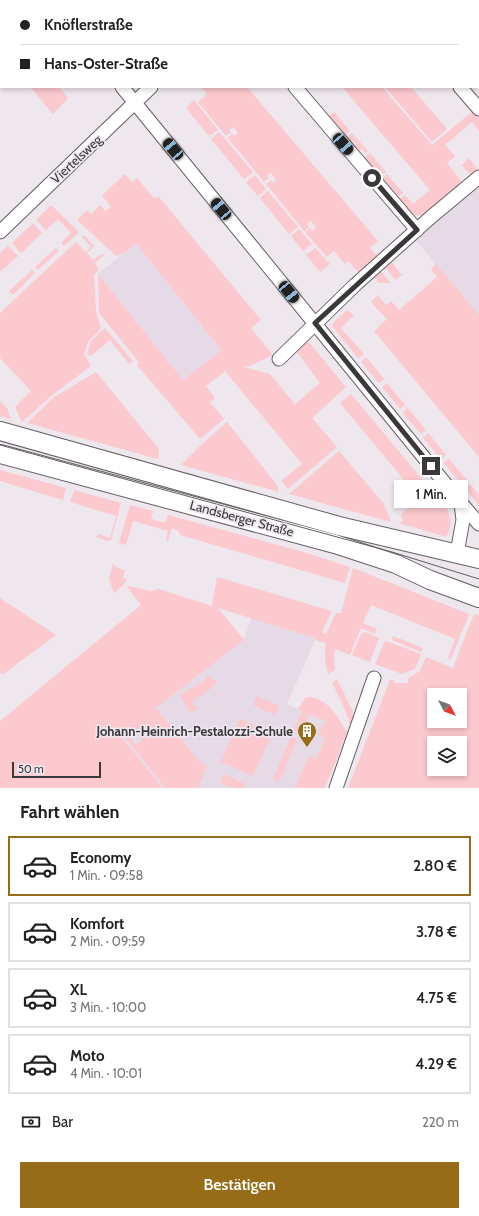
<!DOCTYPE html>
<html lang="de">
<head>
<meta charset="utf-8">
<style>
  :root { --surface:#fff; --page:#f6f6f6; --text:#222; --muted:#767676; --line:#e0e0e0; --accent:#966c18 }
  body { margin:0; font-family:Cabin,sans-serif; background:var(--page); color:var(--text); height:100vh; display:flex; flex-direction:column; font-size:15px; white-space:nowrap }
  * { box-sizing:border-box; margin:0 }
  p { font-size:13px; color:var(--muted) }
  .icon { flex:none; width:22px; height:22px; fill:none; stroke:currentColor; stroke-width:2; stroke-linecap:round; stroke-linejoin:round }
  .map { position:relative; height:788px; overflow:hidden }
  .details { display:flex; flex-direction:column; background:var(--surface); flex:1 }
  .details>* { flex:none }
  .banner { position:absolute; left:0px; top:0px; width:479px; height:88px; box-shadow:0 2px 6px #0003; display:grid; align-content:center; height:88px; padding:0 20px; background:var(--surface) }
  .needle { width:26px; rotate:131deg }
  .fabs { position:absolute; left:427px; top:688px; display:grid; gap:8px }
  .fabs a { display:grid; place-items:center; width:40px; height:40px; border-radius:0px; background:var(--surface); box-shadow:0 2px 6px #0003; font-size:20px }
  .scale { position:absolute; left:12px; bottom:10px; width:89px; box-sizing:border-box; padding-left:4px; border:2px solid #3b383b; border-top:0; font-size:11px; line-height:14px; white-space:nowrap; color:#3b383b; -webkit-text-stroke:3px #eee7ee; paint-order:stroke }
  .end { position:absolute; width:18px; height:18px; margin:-9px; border:5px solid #3b383b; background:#fff; box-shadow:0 0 0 2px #fff }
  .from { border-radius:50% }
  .bubble { position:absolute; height:28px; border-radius:0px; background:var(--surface); box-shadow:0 2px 6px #0003; font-size:13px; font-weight:600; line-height:28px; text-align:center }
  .car { position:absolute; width:12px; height:24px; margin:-12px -6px; border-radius:5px; box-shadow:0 0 3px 1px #0007; background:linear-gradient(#222 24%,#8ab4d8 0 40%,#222 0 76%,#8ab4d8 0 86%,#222 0) }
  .banner b { display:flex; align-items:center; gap:14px; height:38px; font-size:15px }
  .banner b+b { border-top:1px solid var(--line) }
  .banner i { width:10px; height:10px; background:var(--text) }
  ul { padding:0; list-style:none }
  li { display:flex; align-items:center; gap:12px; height:60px; margin:0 8px 6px; padding:0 12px; border:2px solid var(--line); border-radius:0px }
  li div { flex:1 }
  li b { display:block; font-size:15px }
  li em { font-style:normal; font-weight:600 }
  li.current { border-color:var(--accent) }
  li>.icon { width:36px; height:36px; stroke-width:1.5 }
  h2 { padding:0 20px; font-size:18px; line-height:48px }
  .pay { display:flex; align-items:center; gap:10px; height:44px; padding:0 20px; font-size:15px }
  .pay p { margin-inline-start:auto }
  .cta { display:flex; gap:8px; margin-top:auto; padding:8px 20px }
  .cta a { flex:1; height:46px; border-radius:0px; background:var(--accent); color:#fff; font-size:16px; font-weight:600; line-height:46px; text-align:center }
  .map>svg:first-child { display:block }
</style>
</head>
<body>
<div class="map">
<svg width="479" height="788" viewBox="0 0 479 788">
  <rect width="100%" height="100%" fill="#eee7ee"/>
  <g fill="#e6dae6">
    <path d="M479,183V316L414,238Z"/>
    <path d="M136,243L221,350L183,380L98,274Z"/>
    <path d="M251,618L316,638L287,704L325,721L347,733L325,788H163L121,735L244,640Z"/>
  </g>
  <g fill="#fbc9ce" fill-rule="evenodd">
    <path d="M30,87H59L68,98L53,114Z"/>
    <path d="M201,87H247L378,241L370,248L377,256L358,272L348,261L345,264L334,251L327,257L305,232L310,228L312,231L316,228L311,221L307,224L309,227L304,231L266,184L271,180L273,183L276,180L271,173L267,176L269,178L264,182L228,138L232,134L235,136L238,133L233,127L229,130L231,132L226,136L198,102L207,94Z"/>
    <path d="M342,87H382L432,145L473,111L479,118V131L472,122L445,145L455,156L447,163L463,183L426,214C413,220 407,209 398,200L405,195L413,204L430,190Z"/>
    <path d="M385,87H411L447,129L432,142Z"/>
    <path d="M194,100L218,130L209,136L186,108Z"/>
    <path d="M334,112L350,131L344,136L328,117Z"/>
    <path d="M219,132L253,172L244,179L211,139Z"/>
    <path d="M352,133L368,151L366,153L362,149L358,152L354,147L356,144L353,141L350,142L346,138Z"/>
    <path d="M370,153L386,172L380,177L364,158Z"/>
    <path d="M469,158L478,170L471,176L462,165Z"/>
    <path d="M125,174L132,182L137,178L154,198L159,197L261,320L251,328L273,355L248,367L240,366L270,374L294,403V405L320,383L297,352L308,341L346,387L312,418L337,447L288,489L281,481L302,464L225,371L206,386L215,398L210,402L224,419L200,439L137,365L139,362L99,313L98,274L183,380L221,350L136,243L124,253L116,256L77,220L87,210L91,214L100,205L105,211L111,207L102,195Z"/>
    <path d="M387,174L403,193L397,198L381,179Z"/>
    <path d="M255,175L266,189L258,196L246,182Z"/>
    <path d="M268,191L298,227L289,234L260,198Z"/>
    <path d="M51,205L79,232L64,246L61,243L71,233L58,219L46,230L36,220Z"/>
    <path d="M33,223L42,233L21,253L12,243Z"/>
    <path d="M299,229L312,244L303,251L291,236Z"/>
    <path d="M84,235L94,246L87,253L93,260L102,254L104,255L95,263L99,269L94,275L96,311L101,329L89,340L84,354L91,366L51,396L22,422L15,407L31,391L0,358V313L76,242L86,252L91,247L82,237Z"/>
    <path d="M8,246L18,256L0,272V253Z"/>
    <path d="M56,248L59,251L38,270L35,267Z"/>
    <path d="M315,248L330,264L320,272L306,255Z"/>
    <path d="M390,260L402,275L395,280L384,266Z"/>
    <path d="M436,264L479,315V457L374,331L387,319L371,302L378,295L386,305L391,301L399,310L437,277L431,269Z"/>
    <path d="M32,270L35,273L13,295L9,291Z"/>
    <path d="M380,270L390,282L389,283H379L375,278Z"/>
    <path d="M347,310L354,315L341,328L364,354L359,358H358L332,326L334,322Z"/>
    <path d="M105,328L133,361L129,364L110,340L91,356L87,354L91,341Z"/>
    <path d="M366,357L384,379L379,383L361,362Z"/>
    <path d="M96,372L159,449L158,459L27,423L53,398Z"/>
    <path d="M387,383L405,405L400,409L382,387Z"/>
    <path d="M351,394L447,509C452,522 452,525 446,537L399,523L403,522L401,514L420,499L340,403Z"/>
    <path d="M0,401L7,408L11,419L0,416Z"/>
    <path d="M408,408L426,430L421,434L403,413Z"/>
    <path d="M227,422L277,485L279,492L181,465L203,443Z"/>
    <path d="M428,433L446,455L441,459L423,438Z"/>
    <path d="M339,451L384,504L391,522L289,494Z"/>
    <path d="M449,459L467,480L463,484H461L444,463Z"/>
    <path d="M0,470L66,488L63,500L0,481Z"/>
    <path d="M470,484L479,495V506L465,488Z"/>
    <path d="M74,490L121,503L111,540L108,541L96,537L98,534L110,538L116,516L70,502Z"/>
    <path d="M130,505L153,511L151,519L165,523L168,515L304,552L350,567L345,583L180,535L179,531L172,528L168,541L166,540L168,531L133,521L126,545L119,543Z"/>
    <path d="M113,563L115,566L125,571L123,578L127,579L123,586L114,593L109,579Z"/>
    <path d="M353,568L469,614L451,659L448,658L455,639L371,605L363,623L377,629L375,634L361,628L350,655L335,649L334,659L335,670L328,674C325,663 324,654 326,643L315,640V638L218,608L244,640L156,708L200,762L207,766L198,788H166L124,736L121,735V736L163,788H0V721L141,605L127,587L129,586L150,591L159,589L212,606L217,577L332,611L322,632L326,634L336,613H341ZM135,728L143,739L136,745L127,734Z"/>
    <path d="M0,598L56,635L2,675L0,672Z"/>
    <path d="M474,614L479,616V788H348L390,680H394V683H408V678L420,671L426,657L453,668ZM434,695H460V721H434ZM434,743H460V769H434Z"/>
    <path d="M365,632L379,638L370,662L352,655L361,634Z"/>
    <path d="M393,636L423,648L421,652L392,640Z"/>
    <path d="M385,641H386L421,654L415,669L402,674L375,664Z"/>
    <path d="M208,676L217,682L208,691L192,701L197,709L190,713L180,696L188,690L202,682Z"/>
    <path d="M337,679L352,710L354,719L351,729C347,712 340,698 332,683Z"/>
    <path d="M257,696L279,706L275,715L253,705Z"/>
    <path d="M308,697C327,697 340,719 347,733L325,788H295L309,756L316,759L325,739L318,735L325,721L309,714L300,733L294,730L302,711L298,709L305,698Z"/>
    <path d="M240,719L272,733L253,776L221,762Z"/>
    <path d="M291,737L297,739L279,782L273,779Z"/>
    <path d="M224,774L245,784L243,788H232L220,783Z"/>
  </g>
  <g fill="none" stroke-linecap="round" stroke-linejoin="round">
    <defs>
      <g id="street">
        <path d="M51,0V1"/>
        <path d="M170,0L171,1"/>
        <path d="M388,0V1"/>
        <path d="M243,1L244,0"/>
        <path d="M122,87L461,503L463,520L457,553"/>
        <path d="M295,87L417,230"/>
        <path d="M460,87L479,109"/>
        <path d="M0,232L151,87"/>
        <path d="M279,359L355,285L431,217L479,177"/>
        <path d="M461,503L479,524"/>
        <path d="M336,788L374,678"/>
      </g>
      <g id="secondary">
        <path d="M0,431L339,526L479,559"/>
        <path d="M0,454L335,544L396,564L430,580L479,598"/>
      </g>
    </defs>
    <use href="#street" stroke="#666066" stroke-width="15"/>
    <use href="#secondary" stroke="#666066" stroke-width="20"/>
    <use href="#street" stroke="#fff" stroke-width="13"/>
    <use href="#secondary" stroke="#fff" stroke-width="18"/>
    <path stroke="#625e62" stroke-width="1" d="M0,445L392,552L479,579"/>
  </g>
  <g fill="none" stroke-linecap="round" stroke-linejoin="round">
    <path stroke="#3b383b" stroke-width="5" d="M372,178L417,230L315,323L431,466"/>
  </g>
  <defs>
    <symbol id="building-pin" viewBox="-11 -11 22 30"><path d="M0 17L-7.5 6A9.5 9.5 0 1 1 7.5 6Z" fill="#966c18" stroke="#eee7ee"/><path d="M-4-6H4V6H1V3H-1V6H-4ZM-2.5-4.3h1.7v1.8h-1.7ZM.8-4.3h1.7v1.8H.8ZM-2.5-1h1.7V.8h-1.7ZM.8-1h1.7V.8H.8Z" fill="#fff"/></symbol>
  </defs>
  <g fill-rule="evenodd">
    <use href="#building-pin" x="296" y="720" width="22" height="30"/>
  </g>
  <g text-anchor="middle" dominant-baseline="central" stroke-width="3.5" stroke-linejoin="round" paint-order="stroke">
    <g font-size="13" fill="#3b383b" stroke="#eee7ee">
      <text transform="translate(76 159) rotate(-43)">Viertelsweg</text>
      <text transform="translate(242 518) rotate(15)">Landsberger Straße</text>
    </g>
    <g font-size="13" font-weight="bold" fill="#3b383b" stroke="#eee7ee" text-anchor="end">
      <text x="293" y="731">Johann-Heinrich-Pestalozzi-Schule</text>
    </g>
  </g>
</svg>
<div class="fabs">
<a><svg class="needle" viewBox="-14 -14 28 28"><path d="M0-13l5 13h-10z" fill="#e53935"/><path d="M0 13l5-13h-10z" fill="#767676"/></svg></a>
<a><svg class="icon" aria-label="layers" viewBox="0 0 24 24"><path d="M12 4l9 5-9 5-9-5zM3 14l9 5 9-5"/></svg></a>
</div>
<div class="scale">50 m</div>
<i class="end from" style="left:372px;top:178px"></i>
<i class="end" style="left:431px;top:466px"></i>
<div class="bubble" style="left:394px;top:480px;width:74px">1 Min.</div>
<i class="car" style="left:343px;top:144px;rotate:139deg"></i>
<i class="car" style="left:173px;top:149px;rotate:320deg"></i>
<i class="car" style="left:221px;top:209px;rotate:320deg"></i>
<i class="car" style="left:289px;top:292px;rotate:141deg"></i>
<div class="banner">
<b><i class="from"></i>Knöflerstraße</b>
<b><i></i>Hans-Oster-Straße</b>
</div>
</div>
<section class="details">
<h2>Fahrt wählen</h2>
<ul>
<li class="current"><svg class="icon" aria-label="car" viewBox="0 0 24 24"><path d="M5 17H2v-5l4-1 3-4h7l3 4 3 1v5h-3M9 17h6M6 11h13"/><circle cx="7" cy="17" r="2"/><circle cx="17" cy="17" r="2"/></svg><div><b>Economy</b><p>1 Min. · 09:58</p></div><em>2.80 €</em></li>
<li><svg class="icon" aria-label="car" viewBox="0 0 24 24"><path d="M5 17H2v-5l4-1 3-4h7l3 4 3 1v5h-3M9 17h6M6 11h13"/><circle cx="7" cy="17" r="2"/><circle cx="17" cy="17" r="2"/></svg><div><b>Komfort</b><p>2 Min. · 09:59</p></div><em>3.78 €</em></li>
<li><svg class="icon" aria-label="car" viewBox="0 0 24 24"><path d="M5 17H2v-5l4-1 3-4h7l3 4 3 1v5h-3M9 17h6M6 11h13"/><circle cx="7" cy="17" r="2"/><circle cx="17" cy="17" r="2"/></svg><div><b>XL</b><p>3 Min. · 10:00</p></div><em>4.75 €</em></li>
<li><svg class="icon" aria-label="car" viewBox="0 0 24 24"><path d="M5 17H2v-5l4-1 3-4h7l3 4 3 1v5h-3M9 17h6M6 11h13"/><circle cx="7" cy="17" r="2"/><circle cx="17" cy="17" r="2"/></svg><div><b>Moto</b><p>4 Min. · 10:01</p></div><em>4.29 €</em></li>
</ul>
<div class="pay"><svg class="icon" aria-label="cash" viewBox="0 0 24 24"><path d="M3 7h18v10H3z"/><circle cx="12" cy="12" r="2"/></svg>Bar<p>220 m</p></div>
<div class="cta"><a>Bestätigen</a></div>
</section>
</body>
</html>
